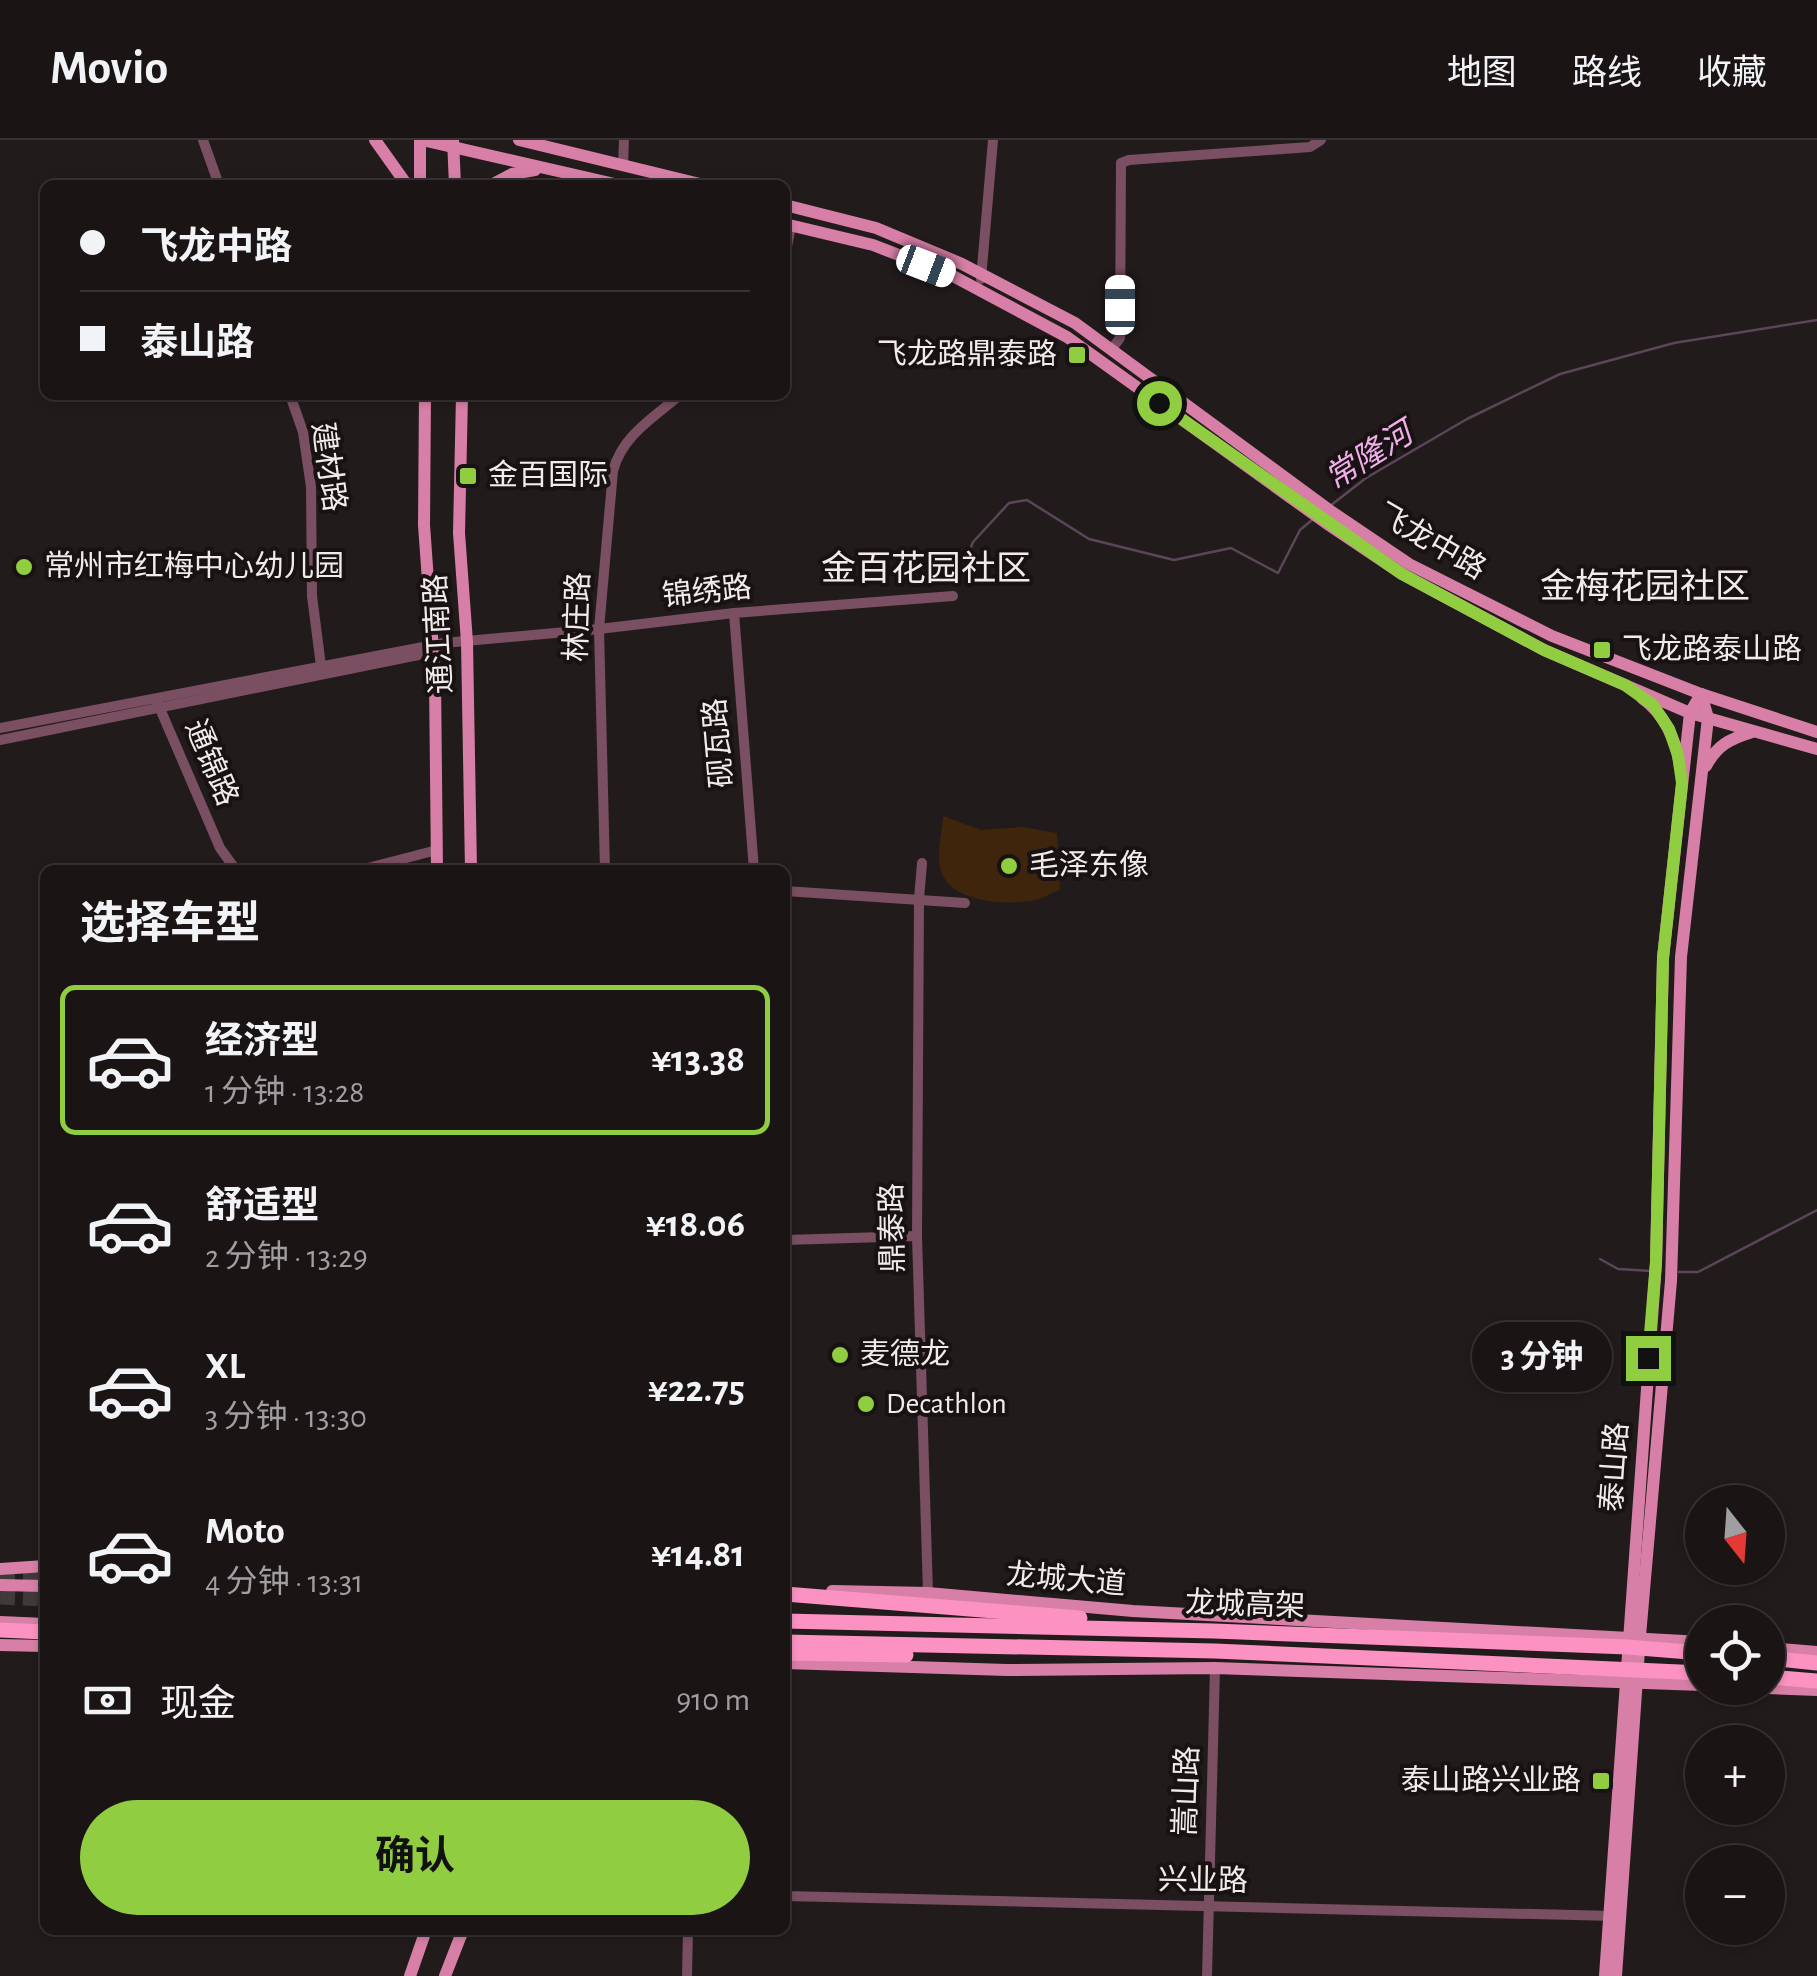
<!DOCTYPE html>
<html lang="zh">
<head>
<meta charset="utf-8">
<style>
  :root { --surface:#1a1414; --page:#231d1d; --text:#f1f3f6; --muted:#9f9ea0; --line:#383334; --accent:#91cd40 }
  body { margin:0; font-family:"Alegreya Sans","Noto Sans SC",sans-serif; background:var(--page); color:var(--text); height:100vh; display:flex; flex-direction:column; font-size:38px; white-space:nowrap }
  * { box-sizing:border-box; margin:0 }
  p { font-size:32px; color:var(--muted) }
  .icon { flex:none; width:55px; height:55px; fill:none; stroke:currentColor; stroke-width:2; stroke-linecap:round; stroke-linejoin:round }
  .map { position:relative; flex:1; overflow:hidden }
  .drawer { position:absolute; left:40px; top:725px; width:750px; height:1070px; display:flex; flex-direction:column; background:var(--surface); border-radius:15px; box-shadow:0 2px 8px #0004,0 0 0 2px var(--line) }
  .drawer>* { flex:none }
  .guide { position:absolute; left:40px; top:40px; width:750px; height:220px; border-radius:15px; box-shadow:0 2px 8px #0004,0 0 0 2px var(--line); display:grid; align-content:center; height:220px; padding:0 40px; background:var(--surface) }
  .needle { width:65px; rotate:163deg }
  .fabs { position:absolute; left:1685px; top:1345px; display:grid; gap:20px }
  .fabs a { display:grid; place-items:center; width:100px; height:100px; border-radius:50%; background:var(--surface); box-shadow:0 2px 8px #0004,0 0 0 2px var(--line); font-size:50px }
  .end { position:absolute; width:45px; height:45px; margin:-22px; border:12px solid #91cd40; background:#111; box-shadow:0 0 0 5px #111 }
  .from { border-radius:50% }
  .bubble { position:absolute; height:70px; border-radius:35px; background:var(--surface); box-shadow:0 2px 8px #0004,0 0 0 2px var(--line); font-size:32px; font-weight:700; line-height:70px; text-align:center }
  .car { position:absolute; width:30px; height:60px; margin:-30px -15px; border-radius:12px; box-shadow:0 0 8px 2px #0007; background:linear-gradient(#fff 24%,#345 0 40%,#fff 0 76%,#345 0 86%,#fff 0) }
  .guide b { display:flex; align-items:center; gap:35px; height:95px; font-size:38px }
  .guide b+b { border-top:2px solid var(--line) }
  .guide i { width:25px; height:25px; background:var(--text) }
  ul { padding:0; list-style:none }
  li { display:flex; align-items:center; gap:30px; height:150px; margin:0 20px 15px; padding:0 20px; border:5px solid transparent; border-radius:15px }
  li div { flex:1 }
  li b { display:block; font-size:38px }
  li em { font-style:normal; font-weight:700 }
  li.active { border-color:var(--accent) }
  li>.icon { width:90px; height:90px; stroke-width:1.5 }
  h2 { padding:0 40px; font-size:45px; line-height:120px }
  .pay { display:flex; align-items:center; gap:25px; height:110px; padding:0 40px; font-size:38px }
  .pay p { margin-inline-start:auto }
  .action { display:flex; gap:20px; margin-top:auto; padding:20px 40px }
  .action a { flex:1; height:115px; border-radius:60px; background:var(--accent); color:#111; font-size:40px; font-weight:700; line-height:115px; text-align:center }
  header { display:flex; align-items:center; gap:60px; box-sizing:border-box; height:140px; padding:0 50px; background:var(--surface); border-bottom:2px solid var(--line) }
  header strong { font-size:48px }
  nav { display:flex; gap:55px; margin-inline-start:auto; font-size:35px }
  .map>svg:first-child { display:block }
</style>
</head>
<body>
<header>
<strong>Movio</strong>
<nav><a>地图</a><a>路线</a><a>收藏</a></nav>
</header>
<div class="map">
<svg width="1817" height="1836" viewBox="0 0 1817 1836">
  <rect width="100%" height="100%" fill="#221b1b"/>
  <path fill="#3f250c" d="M943,676L981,690L1022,687L1057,693L1060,750C1051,753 1040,760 1031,761C1003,765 950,762 941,731C936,714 942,693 943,676Z"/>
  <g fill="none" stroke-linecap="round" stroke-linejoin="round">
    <g stroke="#5a4658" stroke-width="2.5">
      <path d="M1330,366L1366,338L1467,279L1560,234L1674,203L1817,180"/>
      <path d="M959,439L973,402L1009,363L1027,360L1089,399L1174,420L1231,408L1278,433L1300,390L1312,380"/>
      <path d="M1600,1119L1618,1129L1651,1131"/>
      <path d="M1679,1132H1698L1817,1070"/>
    </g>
    <g stroke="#413a3a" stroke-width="15" stroke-dasharray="15 8" stroke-linecap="butt">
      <path d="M0,1439L45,1438"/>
      <path d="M0,1457L45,1459"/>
    </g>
    <g stroke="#794f61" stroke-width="10">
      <path d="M203,0L219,45"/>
      <path d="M623,25L624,0"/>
      <path d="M785,117L791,86"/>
      <path d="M981,139L993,0"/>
      <path d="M1111,210L1120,198L1121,23L1129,20L1310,7L1321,0"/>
      <path d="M290,255L303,292L311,347L312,456L321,526"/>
      <path d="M734,473L754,730"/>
      <path d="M158,564L220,708L236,730"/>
      <path d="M0,588L444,503L599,489L734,473L953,456"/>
      <path d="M0,600L438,511"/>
      <path d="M922,723L919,759L917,1096L928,1453"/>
      <path d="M360,730L437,710"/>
      <path d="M605,730L599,489L613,331C622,296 653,278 680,255"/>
      <path d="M785,751L965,763"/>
      <path d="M785,1100L917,1096"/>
      <path d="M785,1756L1614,1776"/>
      <path d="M687,1836L688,1790"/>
      <path d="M1207,1836L1215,1528"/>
    </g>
    <g stroke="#d77fa6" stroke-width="12">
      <path d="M375,0L407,45"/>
      <path d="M420,0V45"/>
      <path d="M422,0L619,45"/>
      <path d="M453,0L455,45"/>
      <path d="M519,0L704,45"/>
      <path d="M491,45L512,34L535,30"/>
      <path d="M785,65L876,88L962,124L1075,183L1332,372L1409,424L1552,496L1701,554L1817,592"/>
      <path d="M785,84L873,105L953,136L1067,197L1326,383L1402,434L1544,510L1690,573L1817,609"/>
      <path d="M425,255L424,385L435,538L437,730"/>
      <path d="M462,255L459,393L467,502L471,730"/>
      <path d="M1642,558C1664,573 1676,600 1680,626"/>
      <path d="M1706,626C1717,605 1730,599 1752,592"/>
      <path d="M0,1429L45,1426"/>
      <path d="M0,1445L45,1446"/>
      <path d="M832,1451L928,1453L1133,1471L1702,1502"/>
      <path d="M0,1482L45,1484"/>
      <path d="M0,1505L45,1506"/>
      <path d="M1768,1508L1817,1512"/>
      <path d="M785,1523L1007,1530L1215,1528L1702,1545"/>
      <path d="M1767,1548L1817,1550"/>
      <path d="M410,1836L426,1790"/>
      <path d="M445,1836L463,1790"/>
      <path d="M1605,1836L1656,1123L1663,818L1690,573L1701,554"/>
      <path d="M1616,1836L1640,1496L1671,1141L1681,817L1708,578L1701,554"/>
    </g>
    <g stroke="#fc92c2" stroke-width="15">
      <path d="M785,1454L1080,1478"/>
      <path d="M785,1481L1214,1491L1627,1507L1702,1513"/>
      <path d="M0,1490L45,1492"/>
      <path d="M785,1502L1215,1511L1702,1533"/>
      <path d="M785,1513L906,1515"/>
      <path d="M1768,1518L1817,1523"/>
      <path d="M1768,1537L1817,1541"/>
    </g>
  </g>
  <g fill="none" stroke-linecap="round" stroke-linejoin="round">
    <path stroke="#91cd40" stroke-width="12" d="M1159,263L1402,434L1544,510L1625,545L1653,565L1669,589L1678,615L1682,643L1663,818L1656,1122L1648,1218"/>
  </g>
  <g fill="#91cd40" stroke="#191212" stroke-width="4">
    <rect x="1067" y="205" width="20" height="20" rx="5"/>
    <rect x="458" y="326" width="20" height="20" rx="5"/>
    <circle cx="24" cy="427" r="10"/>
    <rect x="1592" y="500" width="20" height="20" rx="5"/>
    <circle cx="1009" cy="726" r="10"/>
    <circle cx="840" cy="1215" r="10"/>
    <circle cx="866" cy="1264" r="10"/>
    <rect x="1591" y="1631" width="20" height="20" rx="5"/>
  </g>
  <g text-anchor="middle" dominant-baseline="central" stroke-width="8" stroke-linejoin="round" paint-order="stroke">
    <g font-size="30" fill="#f1ebeb" stroke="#191212" text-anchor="start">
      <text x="1057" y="215" text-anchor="end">飞龙路鼎泰路</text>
      <text x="488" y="336">金百国际</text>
      <text x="44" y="427">常州市红梅中心幼儿园</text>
      <text x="1622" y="510">飞龙路泰山路</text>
      <text x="1029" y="726">毛泽东像</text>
      <text x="860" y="1215">麦德龙</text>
      <text x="886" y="1264">Decathlon</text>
      <text x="1581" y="1641" text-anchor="end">泰山路兴业路</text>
    </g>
    <g font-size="30" fill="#f1ebeb" stroke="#191212">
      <text transform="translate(328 327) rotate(82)">建材路</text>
      <text transform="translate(1431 402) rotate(30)">飞龙中路</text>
      <text transform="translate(707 452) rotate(-6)">锦绣路</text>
      <text transform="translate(578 477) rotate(-88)">林庄路</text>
      <text transform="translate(439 494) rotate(-93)">通江南路</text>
      <text transform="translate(719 603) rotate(-95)">砚瓦路</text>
      <text transform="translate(211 623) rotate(67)">通锦路</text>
      <text transform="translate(893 1088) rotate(-91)">鼎泰路</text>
      <text transform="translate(1615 1327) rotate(-86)">泰山路</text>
      <text transform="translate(1066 1440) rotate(5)">龙城大道</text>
      <text transform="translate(1245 1465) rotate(2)">龙城高架</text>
      <text transform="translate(1187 1651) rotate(-88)">嵩山路</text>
      <text transform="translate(1203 1741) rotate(1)">兴业路</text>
    </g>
    <g font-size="32" font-style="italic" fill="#f0aeea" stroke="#191212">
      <text transform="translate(1369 316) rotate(-32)">常隆河</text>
    </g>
    <g font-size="35" fill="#f1ebeb" stroke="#191212">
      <text x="926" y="429">金百花园社区</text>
      <text x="1645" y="447">金梅花园社区</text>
    </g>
  </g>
</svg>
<div class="fabs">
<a><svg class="needle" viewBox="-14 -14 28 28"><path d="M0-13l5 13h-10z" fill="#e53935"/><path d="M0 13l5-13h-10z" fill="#9f9ea0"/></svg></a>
<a><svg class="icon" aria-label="locate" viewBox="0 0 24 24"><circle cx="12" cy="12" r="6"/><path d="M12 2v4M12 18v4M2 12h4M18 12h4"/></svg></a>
<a>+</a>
<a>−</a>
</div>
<i class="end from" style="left:1159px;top:263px"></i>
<i class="end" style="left:1648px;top:1218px"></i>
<div class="bubble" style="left:1472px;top:1182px;width:140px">3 分钟</div>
<i class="car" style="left:926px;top:126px;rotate:111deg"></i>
<i class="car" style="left:1120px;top:165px;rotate:0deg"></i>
<div class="guide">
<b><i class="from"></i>飞龙中路</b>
<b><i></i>泰山路</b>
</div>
<section class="drawer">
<h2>选择车型</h2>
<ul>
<li class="active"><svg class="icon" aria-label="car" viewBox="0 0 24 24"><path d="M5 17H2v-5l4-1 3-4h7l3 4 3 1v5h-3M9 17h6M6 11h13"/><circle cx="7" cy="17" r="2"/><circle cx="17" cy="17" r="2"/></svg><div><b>经济型</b><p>1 分钟 · 13:28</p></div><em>¥13.38</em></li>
<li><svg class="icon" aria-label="car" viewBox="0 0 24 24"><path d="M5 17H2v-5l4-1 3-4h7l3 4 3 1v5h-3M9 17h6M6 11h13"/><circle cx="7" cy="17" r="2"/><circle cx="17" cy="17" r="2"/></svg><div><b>舒适型</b><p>2 分钟 · 13:29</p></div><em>¥18.06</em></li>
<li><svg class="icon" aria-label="car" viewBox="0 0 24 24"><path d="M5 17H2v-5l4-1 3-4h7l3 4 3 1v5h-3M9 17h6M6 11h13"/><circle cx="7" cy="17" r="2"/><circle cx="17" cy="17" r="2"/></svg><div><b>XL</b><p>3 分钟 · 13:30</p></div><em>¥22.75</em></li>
<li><svg class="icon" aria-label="car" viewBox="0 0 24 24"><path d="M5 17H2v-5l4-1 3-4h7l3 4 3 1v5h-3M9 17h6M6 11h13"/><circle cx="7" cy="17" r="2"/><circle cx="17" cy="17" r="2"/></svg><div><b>Moto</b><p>4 分钟 · 13:31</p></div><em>¥14.81</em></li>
</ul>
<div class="pay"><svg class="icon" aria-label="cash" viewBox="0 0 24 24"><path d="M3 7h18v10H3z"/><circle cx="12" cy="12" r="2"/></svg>现金<p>910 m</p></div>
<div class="action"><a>确认</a></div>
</section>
</div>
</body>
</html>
